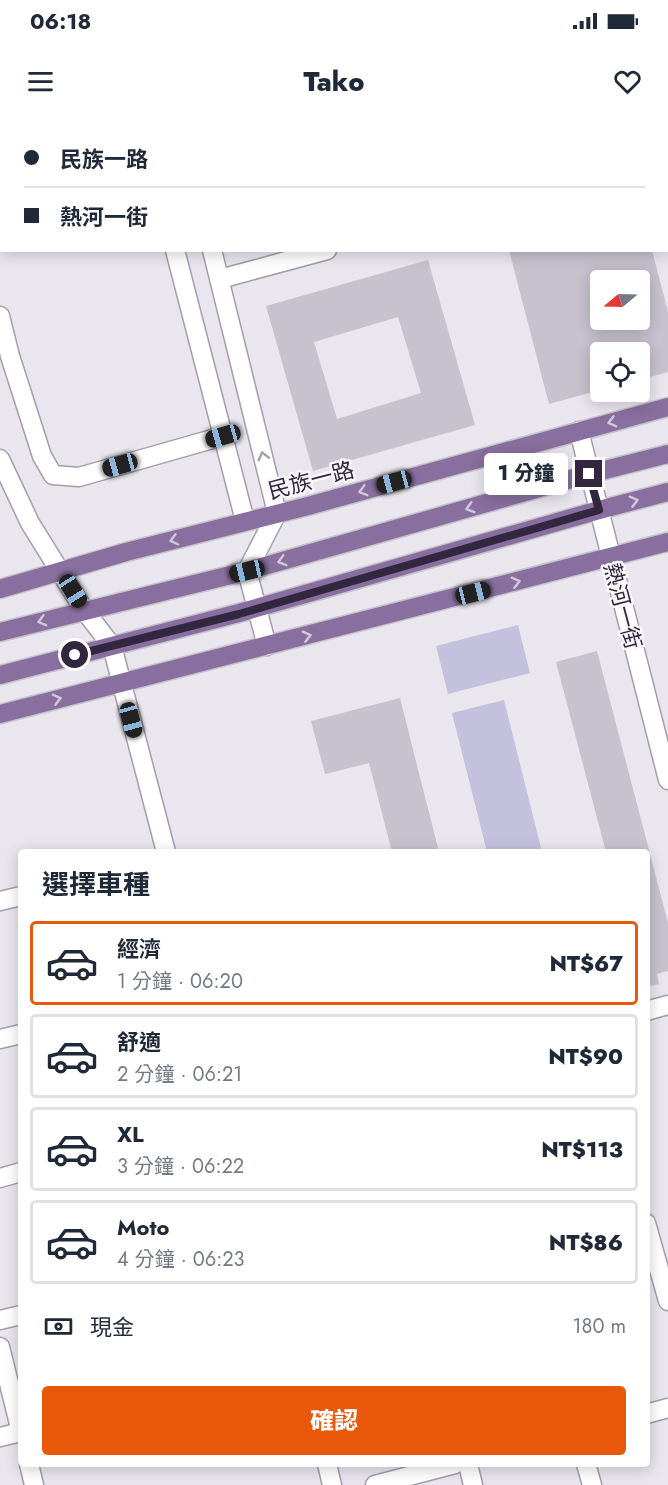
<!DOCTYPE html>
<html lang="zh-TW">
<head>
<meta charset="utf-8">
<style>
  :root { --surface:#fff; --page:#f2f2f3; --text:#1f2937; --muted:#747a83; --line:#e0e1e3; --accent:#ea580c }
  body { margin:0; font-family:Jost,"Noto Sans TC",sans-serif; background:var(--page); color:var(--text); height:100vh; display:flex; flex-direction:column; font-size:22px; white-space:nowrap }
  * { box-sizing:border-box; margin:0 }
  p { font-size:20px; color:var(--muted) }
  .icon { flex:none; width:33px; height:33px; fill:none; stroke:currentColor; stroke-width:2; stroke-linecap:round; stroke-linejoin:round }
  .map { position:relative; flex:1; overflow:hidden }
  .panel { position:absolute; left:18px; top:729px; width:632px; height:618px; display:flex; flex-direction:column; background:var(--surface); border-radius:6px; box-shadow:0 3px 15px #0003 }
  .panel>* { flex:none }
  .top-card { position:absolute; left:0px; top:0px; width:669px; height:132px; box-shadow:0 3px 15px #0003; display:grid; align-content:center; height:132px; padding:0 24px; background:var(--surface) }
  .needle { width:39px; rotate:251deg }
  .controls { position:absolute; left:590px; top:150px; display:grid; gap:12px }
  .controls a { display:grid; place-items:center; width:60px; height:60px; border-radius:6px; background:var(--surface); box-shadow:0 3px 15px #0003; font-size:30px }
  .end { position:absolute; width:27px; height:27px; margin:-14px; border:8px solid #33263f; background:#fff; box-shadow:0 0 0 3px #fff }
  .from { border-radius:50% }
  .bubble { position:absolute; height:42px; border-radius:6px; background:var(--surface); box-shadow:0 3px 15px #0003; font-size:20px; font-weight:800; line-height:42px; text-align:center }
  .car { position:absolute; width:18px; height:36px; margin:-18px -9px; border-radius:8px; box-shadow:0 0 4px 2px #0007; background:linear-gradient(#222 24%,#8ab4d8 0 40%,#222 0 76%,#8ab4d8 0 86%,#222 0) }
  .top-card b { display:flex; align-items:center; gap:21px; height:57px; font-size:22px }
  .top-card b+b { border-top:2px solid var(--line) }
  .top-card i { width:15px; height:15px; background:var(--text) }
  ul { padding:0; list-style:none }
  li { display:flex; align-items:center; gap:18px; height:84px; margin:0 12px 9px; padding:0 12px; border:3px solid var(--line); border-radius:6px }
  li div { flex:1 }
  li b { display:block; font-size:22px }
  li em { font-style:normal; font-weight:800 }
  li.selected { border-color:var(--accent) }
  li>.icon { width:54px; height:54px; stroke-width:1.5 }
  h2 { padding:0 24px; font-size:27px; line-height:72px }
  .pay { display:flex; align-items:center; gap:15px; height:66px; padding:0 24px; font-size:22px }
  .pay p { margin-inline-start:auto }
  .primary-button { display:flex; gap:12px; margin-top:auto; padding:12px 24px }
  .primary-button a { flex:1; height:69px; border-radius:6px; background:var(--accent); color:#fff; font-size:24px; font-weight:800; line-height:69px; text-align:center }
  .status { display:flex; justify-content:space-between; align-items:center; height:42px; padding:0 30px; background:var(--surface); direction:ltr }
  .status svg { height:16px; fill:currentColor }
  header { display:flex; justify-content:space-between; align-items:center; height:78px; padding:0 24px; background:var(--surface); font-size:27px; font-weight:800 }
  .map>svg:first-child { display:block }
</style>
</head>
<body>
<div class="status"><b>06:18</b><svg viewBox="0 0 49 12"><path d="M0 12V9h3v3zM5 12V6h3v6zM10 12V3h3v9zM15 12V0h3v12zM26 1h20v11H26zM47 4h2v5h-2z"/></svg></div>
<header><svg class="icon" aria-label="menu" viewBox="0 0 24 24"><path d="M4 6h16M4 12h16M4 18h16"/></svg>Tako<svg class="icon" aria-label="heart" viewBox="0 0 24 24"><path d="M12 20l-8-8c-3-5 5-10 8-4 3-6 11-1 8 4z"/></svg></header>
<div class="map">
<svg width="668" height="1365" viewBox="0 0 668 1365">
  <rect width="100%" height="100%" fill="#e9e6ee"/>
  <g fill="#c3c1dd">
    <path d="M518,505L530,553L448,574L436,526Z"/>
    <path d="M504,580L542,732H487L452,593Z"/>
  </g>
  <g fill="#c7c2ce" fill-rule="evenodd">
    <path d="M509,130H652L668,192V252L639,260V232H600V270L549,284ZM600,160H639V200H600Z"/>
    <path d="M428,140L475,305L313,351L266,186ZM398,197L421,273L337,299L314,222Z"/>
    <path d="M597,531L668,803V851L657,854L659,864L646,867V732H606L556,542Z"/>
    <path d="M400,578L439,732H392L369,643L325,654L311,601Z"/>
  </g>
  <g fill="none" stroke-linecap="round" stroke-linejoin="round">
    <defs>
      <g id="minor">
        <path d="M142,0V2"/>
        <path d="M178,0V2"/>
        <path d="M400,0L401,2"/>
        <path d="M637,0L638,2"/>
        <path d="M668,42V41"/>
        <path d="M668,111V113"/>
        <path d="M175,130L245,401"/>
        <path d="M212,130L277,393L247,451L267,526"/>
        <path d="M220,159L327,130"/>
        <path d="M0,196L10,236L42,336L53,355L79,357L223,316"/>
        <path d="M579,311L668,660"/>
        <path d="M0,339L30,403L84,490L112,526L166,732"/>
        <path d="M0,781L21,776"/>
        <path d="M646,891L668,885"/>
        <path d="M0,919L21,914"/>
        <path d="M0,1058L21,1052"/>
        <path d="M646,1103L668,1181"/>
        <path d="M0,1200L21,1195"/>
        <path d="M0,1227L21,1312"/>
        <path d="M646,1294L668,1288"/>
        <path d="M0,1317L21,1312"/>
        <path d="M29,1344L34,1365"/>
        <path d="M327,1344L332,1365"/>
        <path d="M468,1344L473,1365"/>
        <path d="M586,1344L592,1365"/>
        <path d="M375,1365L455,1344"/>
      </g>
      <g id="major">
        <path d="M0,469L126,432L308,386L668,287"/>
        <path d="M0,512L247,451L589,354L668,334"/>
        <path d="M0,555L239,493L599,390L668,372"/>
        <path d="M0,594L668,422"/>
      </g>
    </defs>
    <use href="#minor" stroke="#a49dac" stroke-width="21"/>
    <use href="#major" stroke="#c6c2c9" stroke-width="21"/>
    <use href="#minor" stroke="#fff" stroke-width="18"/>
    <use href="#major" stroke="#896f9f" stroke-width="18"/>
  </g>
  <defs><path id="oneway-chevron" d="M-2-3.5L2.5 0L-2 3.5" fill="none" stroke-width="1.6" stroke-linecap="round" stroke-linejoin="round" transform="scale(1.5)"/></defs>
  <g stroke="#d1c7da">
    <use href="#oneway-chevron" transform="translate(612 302) rotate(165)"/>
    <use href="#oneway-chevron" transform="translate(363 371) rotate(164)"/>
    <use href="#oneway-chevron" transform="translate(634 381) rotate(-14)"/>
    <use href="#oneway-chevron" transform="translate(470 388) rotate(164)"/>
    <use href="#oneway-chevron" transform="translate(174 420) rotate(165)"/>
    <use href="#oneway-chevron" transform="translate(282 441) rotate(164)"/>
    <use href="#oneway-chevron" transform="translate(516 462) rotate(-14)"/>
    <use href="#oneway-chevron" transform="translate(42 501) rotate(165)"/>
    <use href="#oneway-chevron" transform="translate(307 516) rotate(-14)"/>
    <use href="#oneway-chevron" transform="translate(57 579) rotate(-14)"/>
  </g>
  <use stroke="#a39da9" href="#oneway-chevron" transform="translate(263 336) rotate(-104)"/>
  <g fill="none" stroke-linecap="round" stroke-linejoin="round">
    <path stroke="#33263f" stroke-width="8" d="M75,535L239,494L599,390L589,354"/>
  </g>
  <g text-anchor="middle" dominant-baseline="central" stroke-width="5" stroke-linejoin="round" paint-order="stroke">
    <g font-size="22" fill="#33263f" stroke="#f8f7fa">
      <text transform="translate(311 360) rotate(-15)">民族一路</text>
      <text transform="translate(623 486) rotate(75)">熱河一街</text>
    </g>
  </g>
</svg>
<div class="controls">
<a><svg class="needle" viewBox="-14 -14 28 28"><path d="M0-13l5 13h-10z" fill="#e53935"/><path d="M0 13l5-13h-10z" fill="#747a83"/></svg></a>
<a><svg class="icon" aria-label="locate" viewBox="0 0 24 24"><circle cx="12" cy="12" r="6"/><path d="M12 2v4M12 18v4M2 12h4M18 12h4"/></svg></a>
</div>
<i class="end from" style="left:75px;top:535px"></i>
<i class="end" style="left:589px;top:354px"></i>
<div class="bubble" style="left:484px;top:333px;width:84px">1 分鐘</div>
<i class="car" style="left:223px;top:316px;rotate:254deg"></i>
<i class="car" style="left:120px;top:345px;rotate:254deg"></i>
<i class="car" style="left:394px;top:362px;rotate:255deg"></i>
<i class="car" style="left:247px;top:451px;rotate:257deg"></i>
<i class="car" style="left:73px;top:471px;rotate:148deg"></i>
<i class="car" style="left:473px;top:473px;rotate:76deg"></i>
<i class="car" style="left:131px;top:600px;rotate:165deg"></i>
<div class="top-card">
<b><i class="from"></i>民族一路</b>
<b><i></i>熱河一街</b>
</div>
<section class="panel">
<h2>選擇車種</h2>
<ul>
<li class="selected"><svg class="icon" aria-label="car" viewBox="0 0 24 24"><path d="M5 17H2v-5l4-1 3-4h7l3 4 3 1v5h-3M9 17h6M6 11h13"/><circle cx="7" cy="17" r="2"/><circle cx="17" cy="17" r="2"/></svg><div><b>經濟</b><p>1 分鐘 · 06:20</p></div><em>NT$67</em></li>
<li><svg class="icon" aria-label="car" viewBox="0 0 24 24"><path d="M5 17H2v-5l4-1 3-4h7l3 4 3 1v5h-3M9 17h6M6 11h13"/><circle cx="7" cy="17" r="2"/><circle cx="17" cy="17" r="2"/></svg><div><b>舒適</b><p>2 分鐘 · 06:21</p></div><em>NT$90</em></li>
<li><svg class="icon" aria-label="car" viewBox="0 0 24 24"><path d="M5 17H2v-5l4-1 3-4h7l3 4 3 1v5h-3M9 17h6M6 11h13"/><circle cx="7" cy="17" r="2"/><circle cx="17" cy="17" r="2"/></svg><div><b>XL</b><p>3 分鐘 · 06:22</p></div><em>NT$113</em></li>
<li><svg class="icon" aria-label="car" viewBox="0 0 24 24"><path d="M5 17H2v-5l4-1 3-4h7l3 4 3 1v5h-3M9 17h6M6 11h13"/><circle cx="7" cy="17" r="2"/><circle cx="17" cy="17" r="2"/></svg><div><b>Moto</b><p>4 分鐘 · 06:23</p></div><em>NT$86</em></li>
</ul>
<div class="pay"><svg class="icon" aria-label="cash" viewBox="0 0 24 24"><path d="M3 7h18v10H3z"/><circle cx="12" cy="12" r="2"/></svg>現金<p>180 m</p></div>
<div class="primary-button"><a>確認</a></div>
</section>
</div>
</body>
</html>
